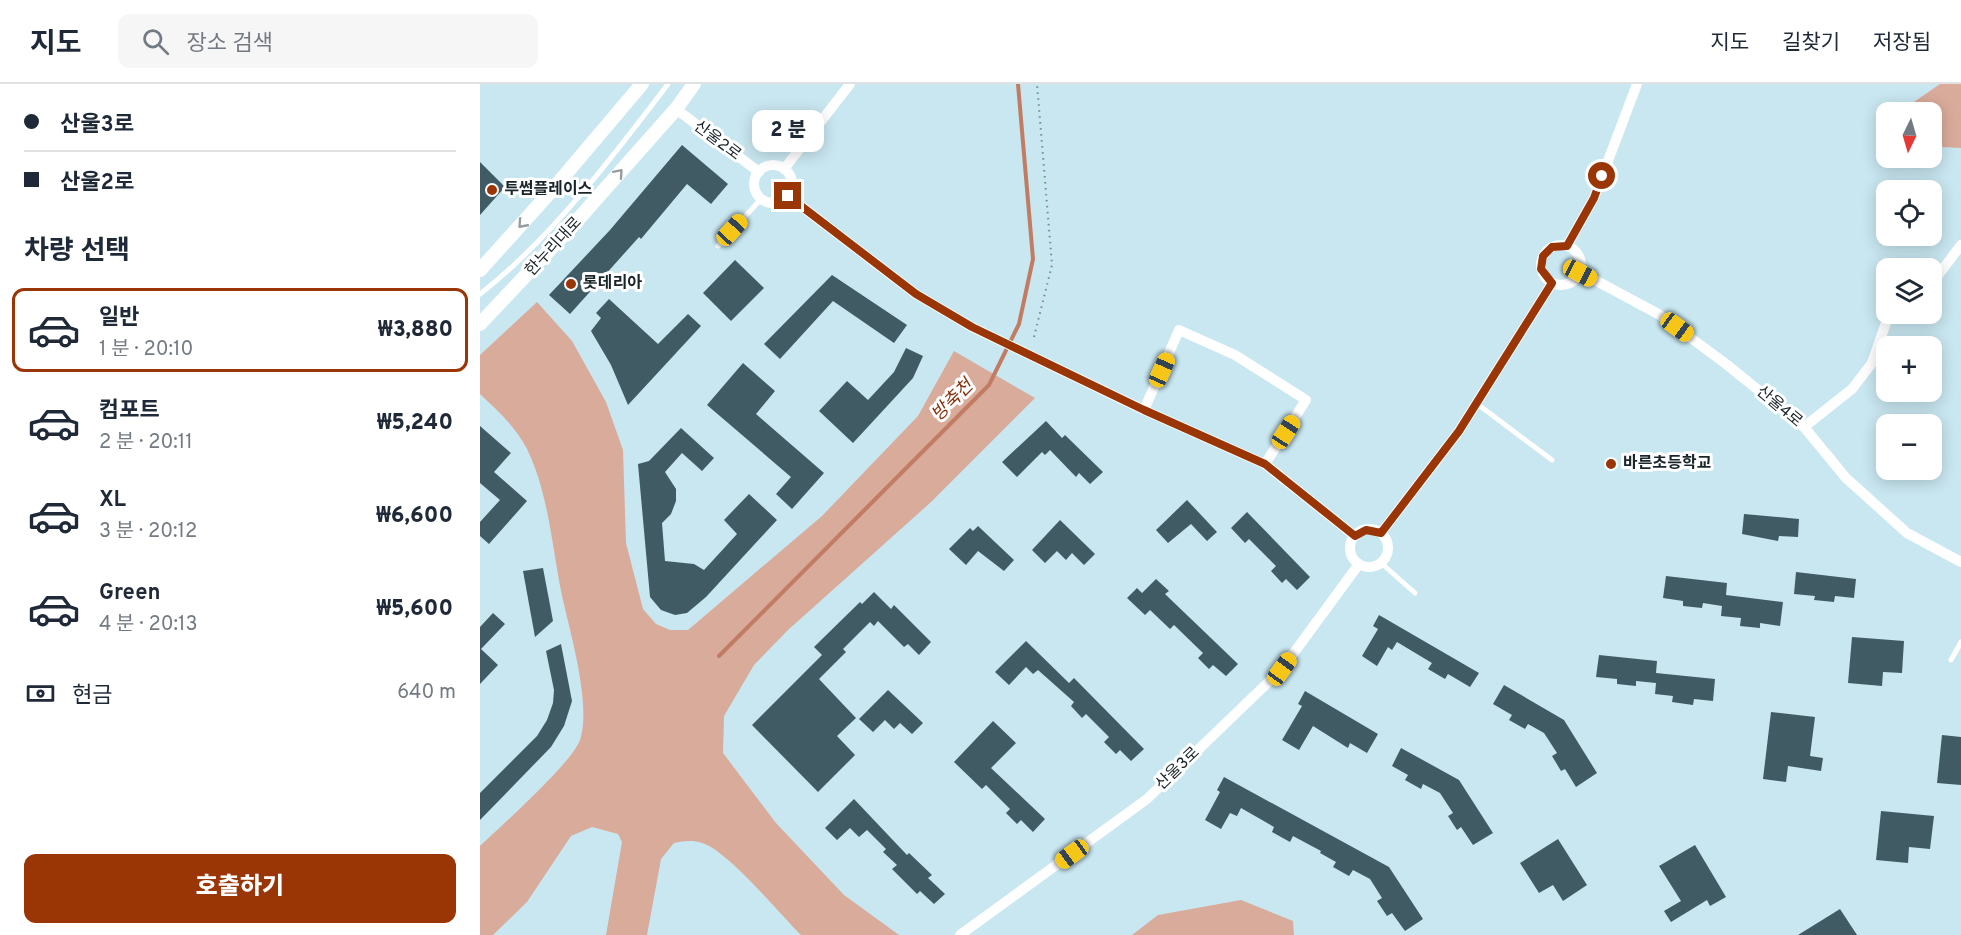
<!DOCTYPE html>
<html lang="ko">
<head>
<meta charset="utf-8">
<style>
  :root { --surface:#fff; --page:#f6f6f7; --text:#1f2937; --muted:#747a83; --line:#e0e1e3; --accent:#9a3506 }
  body { margin:0; font-family:Overpass,"Noto Sans KR",sans-serif; background:var(--page); color:var(--text); height:100vh; display:flex; flex-direction:column; font-size:22px; white-space:nowrap }
  * { box-sizing:border-box; margin:0 }
  p { font-size:20px; color:var(--muted) }
  .icon { flex:none; width:33px; height:33px; fill:none; stroke:currentColor; stroke-width:2; stroke-linecap:round; stroke-linejoin:round }
  .map { position:relative; flex:1; overflow:hidden }
  .details { display:flex; flex-direction:column; background:var(--surface); width:480px }
  .details>* { flex:none }
  .banner { display:grid; align-content:center; height:132px; padding:0 24px; background:var(--surface) }
  .needle { width:39px; rotate:185deg }
  .buttons { position:absolute; left:1396px; top:18px; display:grid; gap:12px }
  .buttons a { display:grid; place-items:center; width:66px; height:66px; border-radius:12px; background:var(--surface); box-shadow:0 3px 15px #0003; font-size:30px }
  .end { position:absolute; width:27px; height:27px; margin:-14px; border:8px solid #9a3506; background:#fff; box-shadow:0 0 0 3px #fff }
  .from { border-radius:50% }
  .bubble { position:absolute; height:42px; border-radius:12px; background:var(--surface); box-shadow:0 3px 15px #0003; font-size:20px; font-weight:800; line-height:42px; text-align:center }
  .car { position:absolute; width:18px; height:36px; margin:-18px -9px; border-radius:8px; box-shadow:0 0 4px 2px #0007; background:linear-gradient(#f5c518 24%,#345 0 40%,#f5c518 0 76%,#345 0 86%,#f5c518 0) }
  .banner b { display:flex; align-items:center; gap:21px; height:57px; font-size:22px }
  .banner b+b { border-top:2px solid var(--line) }
  .banner i { width:15px; height:15px; background:var(--text) }
  ul { padding:0; list-style:none }
  li { display:flex; align-items:center; gap:18px; height:84px; margin:0 12px 9px; padding:0 12px; border:3px solid transparent; border-radius:12px }
  li div { flex:1 }
  li b { display:block; font-size:22px }
  li em { font-style:normal; font-weight:800 }
  li.selected { border-color:var(--accent) }
  li>.icon { width:54px; height:54px; stroke-width:1.5 }
  h2 { padding:0 24px; font-size:27px; line-height:72px }
  .pay { display:flex; align-items:center; gap:15px; height:66px; padding:0 24px; font-size:22px }
  .pay p { margin-inline-start:auto }
  .primary-button { display:flex; gap:12px; margin-top:auto; padding:12px 24px }
  .primary-button a { flex:1; height:69px; border-radius:12px; background:var(--accent); color:#fff; font-size:24px; font-weight:800; line-height:69px; text-align:center }
  header { display:flex; align-items:center; gap:36px; box-sizing:border-box; height:84px; padding:0 30px; background:var(--surface); border-bottom:2px solid var(--line) }
  header strong { font-size:28px }
  nav { display:flex; gap:33px; margin-inline-start:auto; font-size:21px }
  .search { width:420px; height:54px; background:var(--page); display:flex; align-items:center; gap:15px; box-sizing:border-box; padding:0 21px; border-radius:12px; color:var(--muted); font-size:22px }
  main { display:flex; flex:1; min-height:0 }
  .map>svg:first-child { display:block }
</style>
</head>
<body>
<header>
<strong>지도</strong>
<div class="search"><svg class="icon" aria-label="search" viewBox="0 0 24 24"><circle cx="10" cy="10" r="6"/><path d="M15 15l6 6"/></svg>장소 검색</div>
<nav><a>지도</a><a>길찾기</a><a>저장됨</a></nav>
</header>
<main>
<section class="details">
<div class="banner">
<b><i class="from"></i>산울3로</b>
<b><i></i>산울2로</b>
</div>
<h2>차량 선택</h2>
<ul>
<li class="selected"><svg class="icon" aria-label="car" viewBox="0 0 24 24"><path d="M5 17H2v-5l4-1 3-4h7l3 4 3 1v5h-3M9 17h6M6 11h13"/><circle cx="7" cy="17" r="2"/><circle cx="17" cy="17" r="2"/></svg><div><b>일반</b><p>1 분 · 20:10</p></div><em>₩3,880</em></li>
<li><svg class="icon" aria-label="car" viewBox="0 0 24 24"><path d="M5 17H2v-5l4-1 3-4h7l3 4 3 1v5h-3M9 17h6M6 11h13"/><circle cx="7" cy="17" r="2"/><circle cx="17" cy="17" r="2"/></svg><div><b>컴포트</b><p>2 분 · 20:11</p></div><em>₩5,240</em></li>
<li><svg class="icon" aria-label="car" viewBox="0 0 24 24"><path d="M5 17H2v-5l4-1 3-4h7l3 4 3 1v5h-3M9 17h6M6 11h13"/><circle cx="7" cy="17" r="2"/><circle cx="17" cy="17" r="2"/></svg><div><b>XL</b><p>3 분 · 20:12</p></div><em>₩6,600</em></li>
<li><svg class="icon" aria-label="car" viewBox="0 0 24 24"><path d="M5 17H2v-5l4-1 3-4h7l3 4 3 1v5h-3M9 17h6M6 11h13"/><circle cx="7" cy="17" r="2"/><circle cx="17" cy="17" r="2"/></svg><div><b>Green</b><p>4 분 · 20:13</p></div><em>₩5,600</em></li>
</ul>
<div class="pay"><svg class="icon" aria-label="cash" viewBox="0 0 24 24"><path d="M3 7h18v10H3z"/><circle cx="12" cy="12" r="2"/></svg>현금<p>640 m</p></div>
<div class="primary-button"><a>호출하기</a></div>
</section>
<div class="map">
<svg width="1481" height="851" viewBox="0 0 1481 851">
  <rect width="100%" height="100%" fill="#c9e7f1"/>
  <g fill="#d9ab9b">
    <path d="M1460,0H1481V64L1461,63L1452,59V28H1431V20Z"/>
    <path d="M57,218L92,257L126,318L143,366L146,459L163,525L176,540L190,546H208L342,432L438,332L474,267L555,314L450,419L308,546L274,581L244,632L243,669L296,739L364,811L419,851H321C300,830 247,766 222,759C213,756 204,757 194,759L181,775L167,851H126L142,758L138,750L112,743L91,752L47,818L13,851H0V762C21,742 92,679 100,656C112,620 89,545 81,507C72,461 68,408 47,365C35,342 18,327 0,310V271Z"/>
    <path d="M761,816L813,837L814,851H652L678,831Z"/>
  </g>
  <g fill="none" stroke-linecap="round" stroke-linejoin="round">
    <path stroke="#c27c64" stroke-width="4" d="M239,572L509,301L539,240L553,175L538,0"/>
  </g>
  <g fill="#415b64">
    <path d="M202,61L248,100L231,120L207,100L161,155L159,153L90,230L69,211L130,146Z"/>
    <path d="M0,78L25,103L0,131Z"/>
    <path d="M255,176L284,204L251,237L223,209Z"/>
    <path d="M352,191L427,241L414,259L353,217L300,275L284,260Z"/>
    <path d="M129,215L178,260L208,230L221,242L148,321L131,281L111,247L121,234L116,229Z"/>
    <path d="M426,264L443,272L433,294L373,359L339,327L367,297L388,316L414,288Z"/>
    <path d="M263,279L295,307L276,330L344,389L312,425L296,410L311,393L227,321Z"/>
    <path d="M566,337L582,354L585,351L623,388L610,400L599,389L596,393L570,366L565,371L562,368L537,393L522,378Z"/>
    <path d="M0,342L31,369L14,388L47,417L9,460L0,452V438L20,416L0,399Z"/>
    <path d="M201,344L234,374L222,387L202,369L185,388L196,405V417L191,430L182,439L185,477L214,480L224,486L257,450L244,436L269,410L297,436L226,513L207,529L195,531L181,526L170,513L158,380L169,377Z"/>
    <path d="M707,416L737,448L727,457L711,440L688,459L676,446Z"/>
    <path d="M767,428L830,493L817,506L806,495L802,499L791,487L796,482L769,455L765,459L751,444Z"/>
    <path d="M1264,430L1319,435L1318,453L1299,452L1298,457L1262,450Z"/>
    <path d="M580,436L615,470L604,481L592,469L586,476L577,467L565,479L552,466Z"/>
    <path d="M498,442L534,476L524,487L498,467L486,481L469,465L490,444L493,447Z"/>
    <path d="M63,484L73,537L55,553L43,487Z"/>
    <path d="M1316,488L1376,495L1374,514L1355,512L1354,518L1334,516L1335,512L1314,510Z"/>
    <path d="M1186,492L1247,499L1246,511L1303,518L1300,542L1280,539V544L1260,542L1261,534L1241,532L1242,522L1223,519L1222,524L1203,522V517L1183,514Z"/>
    <path d="M676,495L689,507L685,510L758,580L746,592L733,581L729,585L718,574L723,569L694,541L690,545L670,526L665,531L647,514L657,504L662,509Z"/>
    <path d="M394,508L411,525L414,521L451,558L439,571L428,560L424,563L398,537L394,542L390,538L363,565L366,568L339,595L376,634L357,652L375,671L338,708L272,641L342,571L334,563L380,518L382,520Z"/>
    <path d="M13,529L25,540L1,565L18,581L0,600V543Z"/>
    <path d="M899,531L999,589L990,603L968,590L965,595L948,585L952,579L917,558L912,566L908,563L897,582L882,572L898,545L893,542Z"/>
    <path d="M1372,553L1424,557L1422,589L1403,588L1402,602L1368,599Z"/>
    <path d="M546,557L589,599L594,594L664,665L651,677L640,666L636,670L624,658L629,653L606,630L602,634L591,622L594,618L558,586L553,590L546,583L529,601L515,588Z"/>
    <path d="M81,560L92,617L84,642L71,663L0,736V709L57,652L67,636L73,619L74,606L66,567Z"/>
    <path d="M1119,571L1177,577L1176,589L1235,595L1233,617L1214,615L1213,621L1192,618L1193,612L1175,610L1176,599L1156,597V602L1137,600V595L1116,593Z"/>
    <path d="M1024,601L1084,636L1117,689L1096,703L1085,685L1081,687L1072,672L1077,669L1064,649L1048,640L1045,645L1029,636L1032,631L1013,620Z"/>
    <path d="M408,606L443,639L432,650L420,639L414,645L405,636L393,648L379,635Z"/>
    <path d="M825,607L898,650L887,669L870,659L868,664L833,642L819,666L802,656L822,622L818,620Z"/>
    <path d="M1291,628L1335,633L1330,672L1343,674L1341,687L1308,682L1306,698L1283,695Z"/>
    <path d="M513,637L536,659L511,684L565,735L553,748L541,736L537,740L526,729L530,725L506,701L502,705L474,678Z"/>
    <path d="M1462,651L1481,653V701L1457,699Z"/>
    <path d="M921,664L979,696L1013,749L993,761L981,743L977,746L968,732L973,729L960,709L943,700L941,705L925,696L928,691L912,682Z"/>
    <path d="M744,693L909,783L943,835L925,847L912,829L907,832L897,817L902,814L890,795L873,786L869,792L853,783L856,778L840,769L841,767L813,752L810,758L792,748L794,743L761,724L757,732L750,729L741,745L725,736L740,708L737,706Z"/>
    <path d="M374,715L427,771L429,769L452,791L448,794L465,810L454,820L440,807L437,810L412,785L417,781L403,768L406,765L387,746L379,753L370,744L357,756L345,744Z"/>
    <path d="M1401,727L1454,732L1450,765L1429,763L1428,779L1396,776Z"/>
    <path d="M1078,755L1107,801L1083,817L1073,801L1059,809L1040,779Z"/>
    <path d="M1215,761L1246,813L1230,822L1227,816L1191,838L1184,827L1201,817L1179,782Z"/>
    <path d="M1360,825L1377,851H1318Z"/>
  </g>
  <g fill="none" stroke-linecap="round" stroke-linejoin="round">
    <path stroke="#748990" stroke-width="2" stroke-dasharray="1.5 4.5" stroke-linecap="butt" d="M554,253L572,181L557,0"/>
    <g stroke="#fff" stroke-width="5">
      <path d="M238,162L281,115"/>
      <path d="M0,210C69,157 135,70 188,0"/>
      <path d="M996,319L1072,376"/>
      <path d="M901,479L935,509"/>
      <path d="M1471,576L1481,558"/>
    </g>
    <g stroke="#fff" stroke-width="10">
      <path d="M196,25L279,88"/>
      <circle cx="293" cy="100" r="19"/>
      <path d="M304,85L370,0"/>
      <path d="M308,112L436,210L492,243L664,326L785,380L875,452"/>
      <circle cx="1081" cy="181" r="20"/>
      <path d="M1087,162L1114,114L1157,0"/>
      <path d="M1100,188L1180,231L1246,280L1324,343L1366,394L1427,449L1481,478"/>
      <path d="M1452,194L1459,190L1481,161"/>
      <path d="M664,326L699,246L755,271L826,316L785,380"/>
      <path d="M1324,343L1372,305L1392,279L1409,230"/>
      <circle cx="889" cy="464" r="19"/>
      <path d="M901,449L979,347L1072,199"/>
      <path d="M480,851L667,715L802,585L879,480"/>
    </g>
    <g stroke="#fff" stroke-width="14">
      <path d="M0,186L73,105L162,0"/>
      <path d="M0,240L94,140L196,25L214,0"/>
    </g>
  </g>
  <defs><path id="oneway-chevron" d="M-2-3.5L2.5 0L-2 3.5" fill="none" stroke-width="1.6" stroke-linecap="round" stroke-linejoin="round" transform="scale(1.5)"/></defs>
  <g stroke="#989d9f">
    <use href="#oneway-chevron" transform="translate(139 89) rotate(-49)"/>
    <use href="#oneway-chevron" transform="translate(42 140) rotate(132)"/>
  </g>
  <g fill="none" stroke-linecap="round" stroke-linejoin="round">
    <path stroke="#9a3506" stroke-width="8" d="M308,112L436,210L492,243L664,326L785,380L875,452L886,446L901,449L979,347L1072,199L1061,185L1063,172L1072,163L1087,162L1114,114L1122,92"/>
  </g>
  <g fill="#9a3506" stroke="#fff" stroke-width="2">
    <circle cx="12" cy="106" r="6"/>
    <circle cx="91" cy="200" r="6"/>
    <circle cx="1131" cy="380" r="6"/>
  </g>
  <g text-anchor="middle" dominant-baseline="central" stroke-width="6" stroke-linejoin="round" paint-order="stroke">
    <g font-size="16" fill="#1a2529" stroke="#fff">
      <text transform="translate(237 57) rotate(37)">산울2로</text>
      <text transform="translate(74 163) rotate(-47)">한누리대로</text>
      <text transform="translate(1299 323) rotate(40)">산울4로</text>
      <text transform="translate(698 685) rotate(-44)">산울3로</text>
    </g>
    <g font-size="16" font-weight="bold" fill="#1a2529" stroke="#fff" text-anchor="start">
      <text x="24" y="106">투썸플레이스</text>
      <text x="103" y="200">롯데리아</text>
      <text x="1143" y="380">바른초등학교</text>
    </g>
    <g font-size="18" font-style="italic" fill="#85300c" stroke="#fff">
      <text transform="translate(473 317) rotate(-45)">방축천</text>
    </g>
  </g>
</svg>
<div class="buttons">
<a><svg class="needle" viewBox="-14 -14 28 28"><path d="M0-13l5 13h-10z" fill="#e53935"/><path d="M0 13l5-13h-10z" fill="#747a83"/></svg></a>
<a><svg class="icon" aria-label="locate" viewBox="0 0 24 24"><circle cx="12" cy="12" r="6"/><path d="M12 2v4M12 18v4M2 12h4M18 12h4"/></svg></a>
<a><svg class="icon" aria-label="layers" viewBox="0 0 24 24"><path d="M12 4l9 5-9 5-9-5zM3 14l9 5 9-5"/></svg></a>
<a>+</a>
<a>−</a>
</div>
<i class="end from" style="left:1122px;top:92px"></i>
<i class="end" style="left:308px;top:112px"></i>
<div class="bubble" style="left:272px;top:26px;width:72px">2 분</div>
<i class="car" style="left:252px;top:146px;rotate:43deg"></i>
<i class="car" style="left:1100px;top:189px;rotate:118deg"></i>
<i class="car" style="left:1197px;top:243px;rotate:126deg"></i>
<i class="car" style="left:682px;top:286px;rotate:24deg"></i>
<i class="car" style="left:806px;top:348px;rotate:33deg"></i>
<i class="car" style="left:802px;top:585px;rotate:36deg"></i>
<i class="car" style="left:592px;top:770px;rotate:234deg"></i>
</div>
</main>
</body>
</html>
